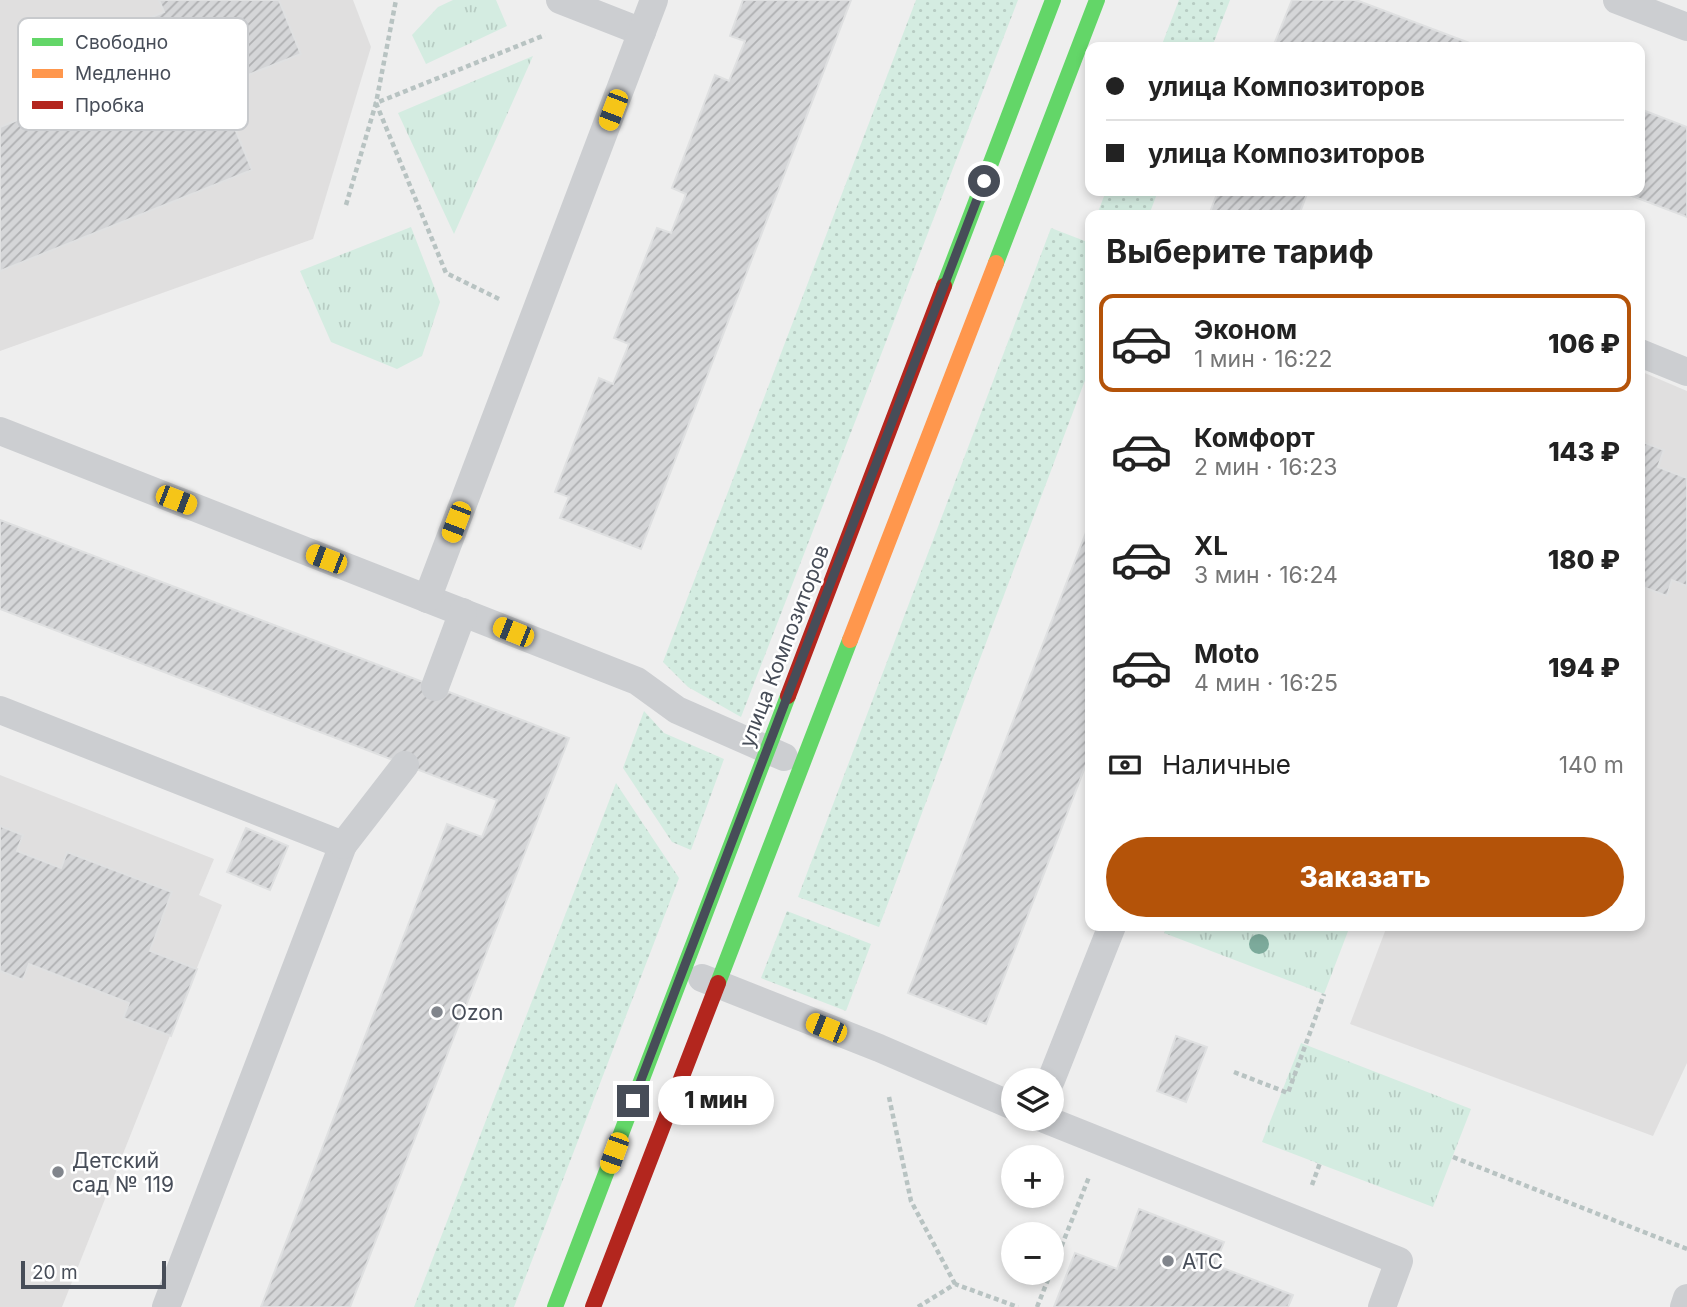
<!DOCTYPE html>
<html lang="ru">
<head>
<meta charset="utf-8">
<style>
  :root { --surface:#fff; --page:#f6f6f6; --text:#222; --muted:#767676; --line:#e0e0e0; --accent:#b45309 }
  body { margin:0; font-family:Inter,sans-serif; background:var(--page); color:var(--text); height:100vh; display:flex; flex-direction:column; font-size:26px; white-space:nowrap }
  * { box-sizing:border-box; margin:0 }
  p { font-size:23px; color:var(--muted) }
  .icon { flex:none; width:38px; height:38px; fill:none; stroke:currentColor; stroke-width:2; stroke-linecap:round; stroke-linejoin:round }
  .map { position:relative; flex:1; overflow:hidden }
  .sheet { position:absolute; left:1085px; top:210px; width:560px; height:721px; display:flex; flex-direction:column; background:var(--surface); border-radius:14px; box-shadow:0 4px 10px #0003 }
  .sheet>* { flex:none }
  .guide { position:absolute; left:1085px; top:42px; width:560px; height:154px; border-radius:14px; box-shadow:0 4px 10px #0003; display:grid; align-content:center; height:154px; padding:0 21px; background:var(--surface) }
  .buttons { position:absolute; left:1001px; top:1068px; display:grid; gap:14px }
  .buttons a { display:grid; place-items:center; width:63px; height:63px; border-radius:50%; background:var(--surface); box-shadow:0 4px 10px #0003; font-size:35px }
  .scale { position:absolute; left:21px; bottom:18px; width:145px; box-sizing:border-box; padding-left:7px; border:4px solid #474d58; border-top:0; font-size:19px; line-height:24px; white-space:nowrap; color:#474d58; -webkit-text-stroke:5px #fff; paint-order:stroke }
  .end { position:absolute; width:32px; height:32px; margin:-16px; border:9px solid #474d58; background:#fff; box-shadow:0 0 0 4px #fff }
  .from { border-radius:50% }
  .bubble { position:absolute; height:49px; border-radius:24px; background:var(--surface); box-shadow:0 4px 10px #0003; font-size:23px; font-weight:800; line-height:49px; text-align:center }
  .car { position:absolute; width:21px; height:42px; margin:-21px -10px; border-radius:9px; box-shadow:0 0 5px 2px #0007; background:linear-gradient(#f5c518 24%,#345 0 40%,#f5c518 0 76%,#345 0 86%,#f5c518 0) }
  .guide b { display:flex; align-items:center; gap:24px; height:66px; font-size:26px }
  .guide b+b { border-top:2px solid var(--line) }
  .guide i { width:18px; height:18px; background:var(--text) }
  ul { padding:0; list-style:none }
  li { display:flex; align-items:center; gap:21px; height:98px; margin:0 14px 10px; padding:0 7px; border:4px solid transparent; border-radius:14px }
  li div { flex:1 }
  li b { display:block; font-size:26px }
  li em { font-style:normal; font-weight:800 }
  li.on { border-color:var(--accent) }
  li>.icon { width:63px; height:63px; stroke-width:1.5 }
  h2 { padding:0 21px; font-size:32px; line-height:84px }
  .pay { display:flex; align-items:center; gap:18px; height:77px; padding:0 21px; font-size:26px }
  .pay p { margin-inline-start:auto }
  .button { display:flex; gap:14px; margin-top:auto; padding:14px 21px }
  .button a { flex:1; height:80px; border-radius:42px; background:var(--accent); color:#fff; font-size:28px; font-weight:800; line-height:80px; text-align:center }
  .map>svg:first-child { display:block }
</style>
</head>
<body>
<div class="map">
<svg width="1687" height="1307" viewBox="0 0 1687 1307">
  <defs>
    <pattern id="grass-dots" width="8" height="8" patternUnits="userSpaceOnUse" patternTransform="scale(1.75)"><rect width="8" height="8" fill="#d4ece1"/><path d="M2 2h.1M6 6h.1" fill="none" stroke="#b7ccc3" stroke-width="1.8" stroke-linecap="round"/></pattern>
    <pattern id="park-tufts" width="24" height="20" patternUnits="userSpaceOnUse" patternTransform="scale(1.75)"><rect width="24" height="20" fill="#d4ece1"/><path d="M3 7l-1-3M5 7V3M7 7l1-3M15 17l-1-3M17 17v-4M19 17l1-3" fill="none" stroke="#b7ccc3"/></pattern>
    <pattern id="building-hatch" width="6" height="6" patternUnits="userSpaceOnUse" patternTransform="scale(1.75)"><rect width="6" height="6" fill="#d5d6d8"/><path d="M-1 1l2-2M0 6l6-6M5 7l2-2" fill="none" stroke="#afb0b2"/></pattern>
  </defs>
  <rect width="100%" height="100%" fill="#eee"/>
  <g fill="#e0dfdf">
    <path d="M0,0H353L371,47L313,239L0,351Z"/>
    <path d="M1640,371L1687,391V1063L1653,1136L1350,1024L1387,926H1640Z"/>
    <path d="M0,775L214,859L199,895L222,905L62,1307H0Z"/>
  </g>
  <g fill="url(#grass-dots)">
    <path d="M916,0H1018L741,717L688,687L663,662Z"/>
    <path d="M1179,0H1230L1212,47H1161Z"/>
    <path d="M1106,191H1158L1149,215H1107L1098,212Z"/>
    <path d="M1051,228L1090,243V367L879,927L798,897Z"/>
    <path d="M644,711L664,733L724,759L691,850L672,842L623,768Z"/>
    <path d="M616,783L679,878L514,1307H414Z"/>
    <path d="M787,911L871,944L846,1011L761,978Z"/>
  </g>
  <g fill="url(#park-tufts)">
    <path d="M453,0H496L507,26L426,64L412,35L438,7Z"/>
    <path d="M533,56L454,234L398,113Z"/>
    <path d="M411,227L440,302L422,356L397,369L331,342L300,271Z"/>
    <path d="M1167,926H1350L1324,994L1164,933Z"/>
    <path d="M1301,1043L1471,1109L1433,1207L1262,1142Z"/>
  </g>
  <g fill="url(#building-hatch)" stroke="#dfe0e1" stroke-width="2">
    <path d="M159,0H279L301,54L218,87L252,170L0,271V127L164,61L147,19L164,12Z"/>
    <path d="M743,0H851L641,549L560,518L569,497L555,492L599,378L613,384L629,344L614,338L657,228L671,233L686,194L672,188L715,75L729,81L745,41L730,36Z"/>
    <path d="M1292,0H1356L1480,47H1273Z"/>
    <path d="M1640,109L1687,127V217L1619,191H1640Z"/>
    <path d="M1218,191H1308L1299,215H1209Z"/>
    <path d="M1640,441L1664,450L1658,467L1687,478V586L1672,580L1667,596L1640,586Z"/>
    <path d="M0,520L569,738L350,1307H261L447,824L482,837L497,800L0,609Z"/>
    <path d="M1090,522V754L986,1024L908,993Z"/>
    <path d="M0,826L23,835L17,851L61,868L67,852L172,892L150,951L197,969L171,1036L123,1018L129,1003L29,964L23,980L0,971Z"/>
    <path d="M246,828L288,846L270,890L227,872Z"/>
    <path d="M1176,1036L1207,1047L1186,1102L1157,1091Z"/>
    <path d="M1139,1209L1224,1242L1215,1265L1293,1295L1288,1307H1054L1075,1253L1117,1269Z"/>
  </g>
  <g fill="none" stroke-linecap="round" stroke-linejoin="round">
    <g stroke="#b8c3c2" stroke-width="4.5" stroke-dasharray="5 3.5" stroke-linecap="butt">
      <path d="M346,205L376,103L396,0"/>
      <path d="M499,299L446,273L376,103L545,35"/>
      <path d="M1234,1072L1288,1093L1324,994"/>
      <path d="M889,1097L911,1201L955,1284"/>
      <path d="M1453,1157L1687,1249"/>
      <path d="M1312,1185L1320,1163"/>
      <path d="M1052,1270L1089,1177"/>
      <path d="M918,1307L955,1284L1018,1307"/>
      <path d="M1037,1307L1051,1272"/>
    </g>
    <g stroke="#ccced1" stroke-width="28">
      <path d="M560,0L642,32"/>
      <path d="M1617,0L1687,27"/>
      <path d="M1640,353L1687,372"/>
      <path d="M0,431L637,681L677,710L784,757"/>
      <path d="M427,599L654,0"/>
      <path d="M435,687L463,612"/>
      <path d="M0,710L343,845L166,1307"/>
      <path d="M343,845L405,765"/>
      <path d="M702,978L879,1048L1013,1106"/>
      <path d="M1051,1080L1112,926"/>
      <path d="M1042,1118L1399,1261L1382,1307"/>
      <path d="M1684,1307L1687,1298"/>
    </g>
    <g stroke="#63d668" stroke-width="16">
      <path d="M996,263L1097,0"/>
      <path d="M944,286L1053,0"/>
      <path d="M718,983L850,640"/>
      <path d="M555,1307L788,696"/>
    </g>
    <path stroke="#ff974d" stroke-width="16" d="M850,640L996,263"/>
    <g stroke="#b3261e" stroke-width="16">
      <path d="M788,696L944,286"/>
      <path d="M593,1307L718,983"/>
    </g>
  </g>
  <circle fill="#7caa9b" cx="1259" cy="944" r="10"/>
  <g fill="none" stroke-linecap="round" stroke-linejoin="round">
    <path stroke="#474d58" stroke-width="9" d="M633,1101L984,181"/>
  </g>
  <g fill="#81858c" stroke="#fff" stroke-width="2.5">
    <circle cx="437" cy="1012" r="7"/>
    <circle cx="58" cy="1172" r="7"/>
    <circle cx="1168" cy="1261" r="7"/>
  </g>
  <g text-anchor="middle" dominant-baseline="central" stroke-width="5" stroke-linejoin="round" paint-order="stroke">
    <g font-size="21" fill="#474d58" stroke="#fff">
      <text transform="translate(784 646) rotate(-69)">улица Композиторов</text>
    </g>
    <g font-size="21" fill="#474d58" stroke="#fff" text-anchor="start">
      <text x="451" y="1012">Ozon</text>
      <text x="72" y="1160">Детский<tspan x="72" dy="24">сад № 119</tspan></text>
      <text x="1182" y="1261">АТС</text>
    </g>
  </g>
  <rect x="18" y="18" width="230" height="112" rx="10" fill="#fff" stroke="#c8cacd" stroke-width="2"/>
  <rect x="32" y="38" width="31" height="8" fill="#63d668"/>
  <rect x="32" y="69" width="31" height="9" fill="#ff974d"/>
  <rect x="32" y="101" width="31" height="8" fill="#b3261e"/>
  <g font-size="19" fill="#474d58">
    <text x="75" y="49">Свободно</text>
    <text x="75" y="80">Медленно</text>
    <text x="75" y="112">Пробка</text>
  </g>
</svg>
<div class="buttons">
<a><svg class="icon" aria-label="layers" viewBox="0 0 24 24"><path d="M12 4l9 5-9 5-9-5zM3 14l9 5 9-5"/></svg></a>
<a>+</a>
<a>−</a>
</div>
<div class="scale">20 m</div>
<i class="end from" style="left:984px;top:181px"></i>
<i class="end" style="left:633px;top:1101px"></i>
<div class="bubble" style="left:658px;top:1076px;width:116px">1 мин</div>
<i class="car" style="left:613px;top:110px;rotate:201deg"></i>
<i class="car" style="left:176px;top:500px;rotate:111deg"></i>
<i class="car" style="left:456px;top:522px;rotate:201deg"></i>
<i class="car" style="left:326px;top:559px;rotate:291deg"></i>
<i class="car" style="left:513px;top:632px;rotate:292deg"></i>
<i class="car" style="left:826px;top:1028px;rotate:292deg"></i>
<i class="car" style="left:614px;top:1153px;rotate:200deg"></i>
<div class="guide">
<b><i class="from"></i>улица Композиторов</b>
<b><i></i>улица Композиторов</b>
</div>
<section class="sheet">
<h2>Выберите тариф</h2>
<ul>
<li class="on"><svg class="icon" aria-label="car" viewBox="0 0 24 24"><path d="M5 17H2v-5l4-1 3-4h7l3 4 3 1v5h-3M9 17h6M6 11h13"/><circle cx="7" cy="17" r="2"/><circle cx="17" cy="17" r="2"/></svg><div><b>Эконом</b><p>1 мин · 16:22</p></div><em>106 ₽</em></li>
<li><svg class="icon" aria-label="car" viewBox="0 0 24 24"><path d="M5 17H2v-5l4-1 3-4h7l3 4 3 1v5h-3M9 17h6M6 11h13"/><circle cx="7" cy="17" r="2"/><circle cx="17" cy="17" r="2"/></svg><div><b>Комфорт</b><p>2 мин · 16:23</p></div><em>143 ₽</em></li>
<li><svg class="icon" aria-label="car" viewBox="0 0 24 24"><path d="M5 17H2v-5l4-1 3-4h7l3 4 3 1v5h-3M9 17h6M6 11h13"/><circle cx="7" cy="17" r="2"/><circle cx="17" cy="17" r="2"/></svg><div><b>XL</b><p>3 мин · 16:24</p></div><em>180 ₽</em></li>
<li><svg class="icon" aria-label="car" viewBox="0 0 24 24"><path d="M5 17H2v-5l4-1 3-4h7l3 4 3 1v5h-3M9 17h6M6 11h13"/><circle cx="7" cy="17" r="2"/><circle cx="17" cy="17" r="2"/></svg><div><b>Moto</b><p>4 мин · 16:25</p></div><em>194 ₽</em></li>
</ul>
<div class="pay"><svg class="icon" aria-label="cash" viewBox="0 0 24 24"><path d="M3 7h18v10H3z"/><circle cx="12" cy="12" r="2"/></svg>Наличные<p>140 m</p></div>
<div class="button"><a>Заказать</a></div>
</section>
</div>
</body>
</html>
